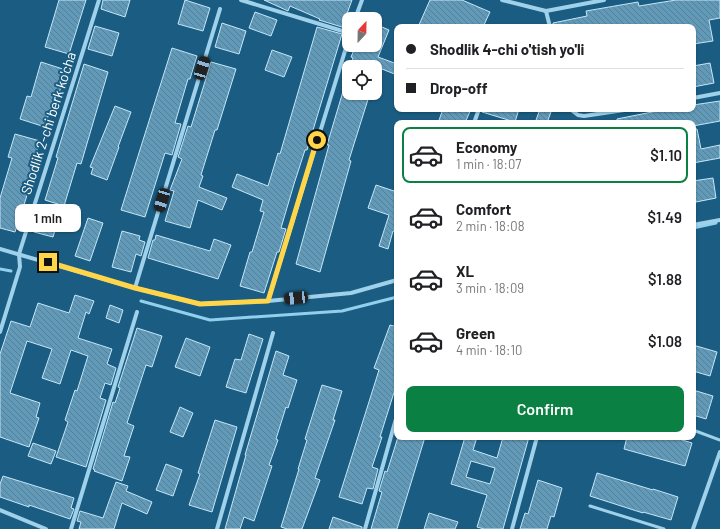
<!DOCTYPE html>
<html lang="en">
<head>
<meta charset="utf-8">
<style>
  :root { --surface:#fff; --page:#f6f6f6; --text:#202124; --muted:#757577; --line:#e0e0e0; --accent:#0b8043 }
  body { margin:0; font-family:Barlow,sans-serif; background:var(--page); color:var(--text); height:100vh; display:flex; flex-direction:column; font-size:15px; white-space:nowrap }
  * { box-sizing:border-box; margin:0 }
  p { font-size:13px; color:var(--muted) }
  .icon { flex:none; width:22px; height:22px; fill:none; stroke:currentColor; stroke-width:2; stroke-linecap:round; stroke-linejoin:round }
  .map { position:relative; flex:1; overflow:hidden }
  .details { position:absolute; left:394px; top:120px; width:302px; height:320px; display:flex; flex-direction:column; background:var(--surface); border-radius:8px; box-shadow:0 1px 3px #0004 }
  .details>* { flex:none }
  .top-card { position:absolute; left:394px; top:24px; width:302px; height:88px; border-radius:8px; box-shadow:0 1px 3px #0004; display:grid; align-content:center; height:88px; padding:0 12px; background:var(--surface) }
  .needle { width:26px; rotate:22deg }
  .fabs { position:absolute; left:342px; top:12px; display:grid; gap:8px }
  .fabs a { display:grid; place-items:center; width:40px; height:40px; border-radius:8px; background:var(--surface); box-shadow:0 1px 3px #0004; font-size:20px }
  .end { position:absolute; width:18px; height:18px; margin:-9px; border:5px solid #ffd54a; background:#111; box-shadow:0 0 0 2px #111 }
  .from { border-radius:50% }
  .bubble { position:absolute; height:28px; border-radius:8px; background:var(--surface); box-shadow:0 1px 3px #0004; font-size:13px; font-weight:600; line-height:28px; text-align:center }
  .car { position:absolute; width:12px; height:24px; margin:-12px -6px; border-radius:5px; box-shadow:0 0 3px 1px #0007; background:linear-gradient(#222 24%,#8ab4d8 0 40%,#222 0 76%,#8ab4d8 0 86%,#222 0) }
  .top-card b { display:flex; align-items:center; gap:14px; height:38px; font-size:15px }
  .top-card b+b { border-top:1px solid var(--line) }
  .top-card i { width:10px; height:10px; background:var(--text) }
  ul { padding:7px 0 0; list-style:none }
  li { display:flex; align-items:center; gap:12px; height:56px; margin:0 8px 6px; padding:0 4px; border:2px solid transparent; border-radius:8px }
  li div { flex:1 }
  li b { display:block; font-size:15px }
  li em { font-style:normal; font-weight:600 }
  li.on { border-color:var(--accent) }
  li>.icon { width:36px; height:36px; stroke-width:1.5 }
  .primary-button { display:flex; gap:8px; margin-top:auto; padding:8px 12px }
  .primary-button a { flex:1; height:46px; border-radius:8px; background:var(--accent); color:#fff; font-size:16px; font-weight:600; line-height:46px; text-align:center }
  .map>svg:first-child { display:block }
</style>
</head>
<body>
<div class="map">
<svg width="720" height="529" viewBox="0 0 720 529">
  <defs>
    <pattern id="building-back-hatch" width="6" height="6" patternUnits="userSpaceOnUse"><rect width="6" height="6" fill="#619ab9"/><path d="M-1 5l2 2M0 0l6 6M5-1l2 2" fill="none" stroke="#5a7f93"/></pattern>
  </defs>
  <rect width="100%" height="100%" fill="#1b5d82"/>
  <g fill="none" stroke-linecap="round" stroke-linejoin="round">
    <g stroke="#92cfed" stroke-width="3">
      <path d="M693,228L716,223"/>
      <path d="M0,269L11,271"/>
      <path d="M141,301L210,320L342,311L397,297"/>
    </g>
  </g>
  <g fill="url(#building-back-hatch)" stroke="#c4e6f8" fill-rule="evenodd">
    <path d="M59,0H86L69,54L45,47Z"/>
    <path d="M103,0H130L125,17L101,9Z"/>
    <path d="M185,0L210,8L203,31L178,24Z"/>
    <path d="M264,0H352L342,27L319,20L320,19L290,6L288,11Z"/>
    <path d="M430,0H462L490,12L483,27H418Z"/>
    <path d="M676,0H720V18L709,20L713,41L693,44V27H553V23L587,16L586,11L638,2L639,6Z"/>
    <path d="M255,12L277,20L271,36L249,28Z"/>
    <path d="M222,23L246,31L239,54L215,47Z"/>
    <path d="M375,24L389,30L378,57L397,64V75L377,67H351L353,58L351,57L356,45H375Z"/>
    <path d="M95,26L119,33L112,56L88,49Z"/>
    <path d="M317,27L342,34L307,150H305L294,184L281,228L286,229L279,252H277L264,293L240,286L250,252H252L264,212L260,211L263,200L232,187L237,174L268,186L278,153L280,154Z"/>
    <path d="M172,48L197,56L190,79H188L175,123L181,124L172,155L165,153L145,217L121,210Z"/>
    <path d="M272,50L292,57L284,77L265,70Z"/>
    <path d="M41,62L66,70L59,93L55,92L45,127L20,119L27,96L31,97Z"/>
    <path d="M211,62L236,69L217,130H215L201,175L203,176L199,187L227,198L222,210L198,200L190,228L165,221L174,191L170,190L182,159L178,157L188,126L191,127Z"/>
    <path d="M710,63L714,83L693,87V66Z"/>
    <path d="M84,64L108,72L81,164L77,163L64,206L45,200L58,158L56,157Z"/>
    <path d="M347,78H349V93H370L349,160L351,161L320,272L296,264L329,145H327Z"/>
    <path d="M720,101V121L693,126V123H617V119L667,109H693V105Z"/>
    <path d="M115,106L131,112L118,147H119L107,180L91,174L93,168L90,167Z"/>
    <path d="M443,109H471L465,123H438Z"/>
    <path d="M482,109H519L515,122L482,112Z"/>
    <path d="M540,109H552L547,123H535Z"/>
    <path d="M693,129H697L701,149L720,145V158L693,163Z"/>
    <path d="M15,134L40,141L30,173L34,174L15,232L0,228V198L12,158L8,157Z"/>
    <path d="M713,178L716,198L696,202L693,181Z"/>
    <path d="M376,185L397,192V232L393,231L388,249L379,246L389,215L368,208Z"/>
    <path d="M39,214L58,220L53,237L34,232Z"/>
    <path d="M88,218L103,223L90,261L75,256Z"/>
    <path d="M122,231L140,236L139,240L145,242L141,256L136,254L131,272L112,267Z"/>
    <path d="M156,235L210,251L214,239L231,245L218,279L148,258L153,240H155Z"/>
    <path d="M75,295L94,301L89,314L86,312L78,338L112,349L107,364L116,368L111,385L105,383L100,398L106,400L86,467L56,457L68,422L65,420L75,390L77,391L88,356L71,350L60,384L42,378L52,349L27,341L10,393L40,403L36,417L39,418L29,447L0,437V354L11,321L30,327L38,303L69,313Z"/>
    <path d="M110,305L123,310L119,323L106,318Z"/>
    <path d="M390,325L397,327V373L395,380L397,381V383L380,437H382L372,467L378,469L373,489L367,488L362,504L339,497L379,370L374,368Z"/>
    <path d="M137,328L162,336L152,367L146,365L127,423L134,426L124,456L130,457L122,481L94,471L95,470L93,469L113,402L115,403L120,388L118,387Z"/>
    <path d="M249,334L263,339L246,393L226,387L235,359L241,360Z"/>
    <path d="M186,338L210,347L200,376L175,367Z"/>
    <path d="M693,345L717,352L710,376L693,371Z"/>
    <path d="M276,351L289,356L283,375L297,380L288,408L286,407L276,439L278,440L269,465L272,466L254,521L244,517L240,529H225L246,455H245Z"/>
    <path d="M322,385L342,391L333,420H335L315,478L320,480L302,529H287L281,527L299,469H298L307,440L305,439Z"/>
    <path d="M693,390L713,396L706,419L693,415Z"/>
    <path d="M180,407L193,413L183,437L170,432Z"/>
    <path d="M215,420L237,427L212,512L189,505L200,474L198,473Z"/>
    <path d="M398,437H425L397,529H371L382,492L379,491L385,471L387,472Z"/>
    <path d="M465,437H477L473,450L497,458L503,437H529L503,529H484L477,527L487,495L451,484ZM471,461L495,468L490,484L466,477Z"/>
    <path d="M627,437H673L692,443L685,466L624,449Z"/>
    <path d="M33,443L56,451L51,464L28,456Z"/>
    <path d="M166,464L182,470L173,496L156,490Z"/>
    <path d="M597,473L653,490V489L678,497L671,520L643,512V513L590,496Z"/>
    <path d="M3,476L74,498L71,508L74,509L70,519L29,505V507L0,497V484Z"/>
    <path d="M538,480L562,488L554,517L551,516L547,529H520L525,513L528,514Z"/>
    <path d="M116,482L128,486L126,491L152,502L147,514L122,503L114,529H79L81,522L77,521L80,511L103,518Z"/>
    <path d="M429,513L458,522L455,529H424Z"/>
    <path d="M333,517L362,527V529H329Z"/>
  </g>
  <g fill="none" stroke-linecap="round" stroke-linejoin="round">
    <g stroke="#9fd1ea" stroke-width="3">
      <path d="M693,430L720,440"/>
      <path d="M590,506L664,529"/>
    </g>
    <g stroke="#9fd1ea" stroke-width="4">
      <path d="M241,0L349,33"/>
      <path d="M502,0L546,11L604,0"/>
      <path d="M546,11L550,27"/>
      <path d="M355,19L362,0"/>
      <path d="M693,98L720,93"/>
      <path d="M570,109L578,115L584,116L631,109"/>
      <path d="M474,123L479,109"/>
      <path d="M693,225L720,220"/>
      <path d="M0,249L135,288L200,304L268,301L351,293L397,280"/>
      <path d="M135,288L220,9"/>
      <path d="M268,301L349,38"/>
      <path d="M0,332L20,267L19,254L99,0"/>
      <path d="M0,510L46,529"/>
      <path d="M71,529L137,312"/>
      <path d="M217,529L273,333"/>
      <path d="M365,529L397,415"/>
      <path d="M512,529L537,437"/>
      <path d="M693,529L720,452"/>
    </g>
  </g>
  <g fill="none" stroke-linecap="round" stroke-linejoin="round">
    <path stroke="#ffd54a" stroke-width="5" d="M48,262L135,288L200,304L268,301L317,140"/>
  </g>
  <g text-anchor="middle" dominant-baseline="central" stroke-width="4" stroke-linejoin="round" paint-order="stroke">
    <g font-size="14" fill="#fff" stroke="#1b5d82">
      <text transform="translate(48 123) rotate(-72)">Shodlik 2-chi berk ko'cha</text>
    </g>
  </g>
</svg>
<div class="fabs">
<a><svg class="needle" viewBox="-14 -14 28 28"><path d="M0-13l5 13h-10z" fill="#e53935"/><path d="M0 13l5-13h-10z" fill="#757577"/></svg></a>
<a><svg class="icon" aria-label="locate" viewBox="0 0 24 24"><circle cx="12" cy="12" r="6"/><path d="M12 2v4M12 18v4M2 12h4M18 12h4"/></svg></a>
</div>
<i class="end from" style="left:317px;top:140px"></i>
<i class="end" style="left:48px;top:262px"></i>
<div class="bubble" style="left:15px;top:204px;width:66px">1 min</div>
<i class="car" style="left:202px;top:68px;rotate:17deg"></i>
<i class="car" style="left:162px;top:200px;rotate:197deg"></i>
<i class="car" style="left:296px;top:298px;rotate:264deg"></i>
<div class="top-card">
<b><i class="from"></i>Shodlik 4-chi o'tish yo'li</b>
<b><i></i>Drop-off</b>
</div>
<section class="details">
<ul>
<li class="on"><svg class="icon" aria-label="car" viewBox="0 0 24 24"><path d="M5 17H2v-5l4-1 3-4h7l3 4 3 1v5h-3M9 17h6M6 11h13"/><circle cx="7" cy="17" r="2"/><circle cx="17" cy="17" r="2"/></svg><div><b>Economy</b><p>1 min · 18:07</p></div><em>$1.10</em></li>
<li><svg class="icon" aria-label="car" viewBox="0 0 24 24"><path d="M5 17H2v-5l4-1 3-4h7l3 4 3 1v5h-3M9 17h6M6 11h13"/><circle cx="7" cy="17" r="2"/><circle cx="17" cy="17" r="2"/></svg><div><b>Comfort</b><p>2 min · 18:08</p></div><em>$1.49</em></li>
<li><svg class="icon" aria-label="car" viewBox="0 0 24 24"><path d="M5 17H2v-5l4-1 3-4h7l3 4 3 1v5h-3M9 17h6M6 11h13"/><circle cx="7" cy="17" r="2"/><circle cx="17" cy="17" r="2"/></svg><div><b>XL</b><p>3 min · 18:09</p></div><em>$1.88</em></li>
<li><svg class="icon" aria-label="car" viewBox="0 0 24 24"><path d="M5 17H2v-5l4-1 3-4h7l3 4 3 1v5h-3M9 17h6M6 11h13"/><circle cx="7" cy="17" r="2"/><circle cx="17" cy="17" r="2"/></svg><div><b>Green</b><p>4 min · 18:10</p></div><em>$1.08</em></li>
</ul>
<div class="primary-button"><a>Confirm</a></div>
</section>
</div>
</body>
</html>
